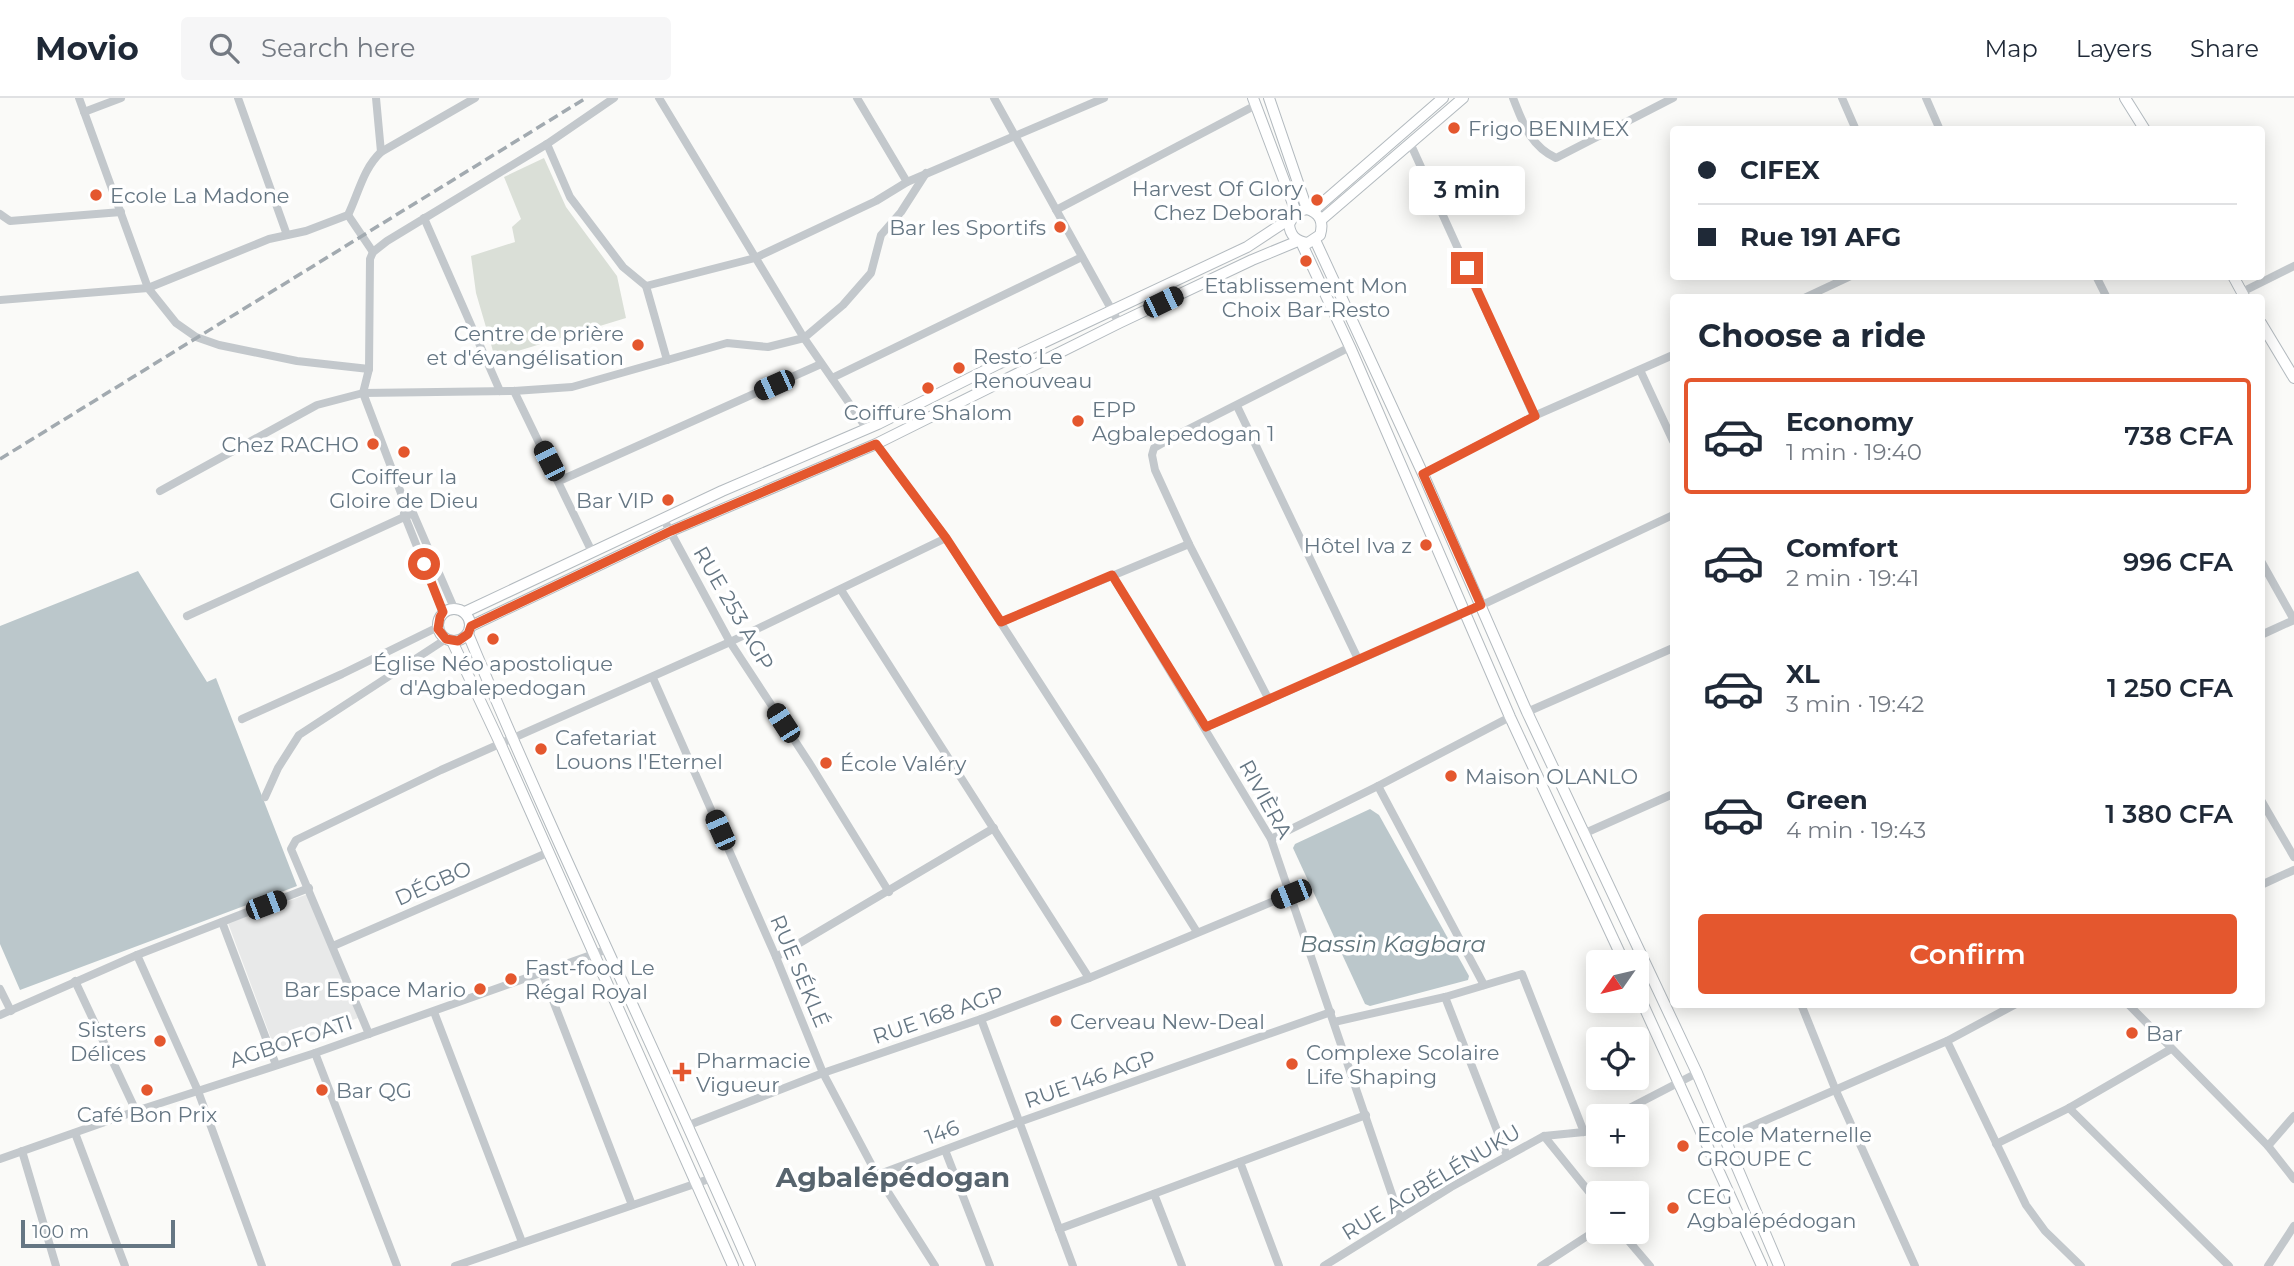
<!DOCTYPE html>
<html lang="en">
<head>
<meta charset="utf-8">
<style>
  :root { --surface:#fff; --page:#f6f6f7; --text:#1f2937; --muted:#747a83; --line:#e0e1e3; --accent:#e4572e }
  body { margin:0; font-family:Montserrat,sans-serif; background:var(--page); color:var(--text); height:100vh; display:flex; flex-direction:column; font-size:26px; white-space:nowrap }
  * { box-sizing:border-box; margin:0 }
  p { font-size:23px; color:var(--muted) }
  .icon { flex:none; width:38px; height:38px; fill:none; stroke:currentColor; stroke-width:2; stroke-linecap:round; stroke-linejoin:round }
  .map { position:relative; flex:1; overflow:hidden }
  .panel { position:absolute; left:1670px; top:196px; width:595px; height:714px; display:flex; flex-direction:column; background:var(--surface); border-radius:7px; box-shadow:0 4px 18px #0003 }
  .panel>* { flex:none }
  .hud { position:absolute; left:1670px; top:28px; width:595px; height:154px; border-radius:7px; box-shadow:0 4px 18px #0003; display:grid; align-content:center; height:154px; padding:0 28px; background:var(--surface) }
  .needle { width:46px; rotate:236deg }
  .fabs { position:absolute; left:1586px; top:852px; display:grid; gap:14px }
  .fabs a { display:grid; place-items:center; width:63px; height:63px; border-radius:7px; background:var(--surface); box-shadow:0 4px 18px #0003; font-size:35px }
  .scale { position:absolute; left:21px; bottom:18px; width:154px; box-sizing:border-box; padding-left:7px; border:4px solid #657683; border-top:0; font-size:19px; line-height:24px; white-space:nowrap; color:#657683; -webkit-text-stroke:5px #fff; paint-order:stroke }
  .end { position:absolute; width:32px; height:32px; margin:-16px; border:9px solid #e4572e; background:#fff; box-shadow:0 0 0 4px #fff }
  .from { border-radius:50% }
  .bubble { position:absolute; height:49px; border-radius:7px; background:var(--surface); box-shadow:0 4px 18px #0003; font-size:23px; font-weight:600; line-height:49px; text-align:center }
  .car { position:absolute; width:21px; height:42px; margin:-21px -10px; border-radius:9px; box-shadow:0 0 5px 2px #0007; background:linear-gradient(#222 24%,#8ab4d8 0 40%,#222 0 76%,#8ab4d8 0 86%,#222 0) }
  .hud b { display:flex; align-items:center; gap:24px; height:66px; font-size:26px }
  .hud b+b { border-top:2px solid var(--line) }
  .hud i { width:18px; height:18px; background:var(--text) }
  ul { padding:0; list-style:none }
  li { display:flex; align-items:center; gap:21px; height:116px; margin:0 14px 10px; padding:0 14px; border:4px solid transparent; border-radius:7px }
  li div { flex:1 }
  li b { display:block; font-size:26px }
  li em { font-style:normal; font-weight:600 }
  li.current { border-color:var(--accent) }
  li>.icon { width:63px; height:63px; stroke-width:1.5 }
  h2 { padding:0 28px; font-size:32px; line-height:84px }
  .primary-button { display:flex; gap:14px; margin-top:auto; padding:14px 28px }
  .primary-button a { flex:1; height:80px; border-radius:7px; background:var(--accent); color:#fff; font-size:28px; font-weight:600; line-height:80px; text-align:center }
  header { display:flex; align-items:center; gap:42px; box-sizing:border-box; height:98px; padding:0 35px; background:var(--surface); border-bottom:2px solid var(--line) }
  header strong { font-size:33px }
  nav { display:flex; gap:38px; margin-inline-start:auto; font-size:24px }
  .search { width:490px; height:63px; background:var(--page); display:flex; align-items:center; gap:18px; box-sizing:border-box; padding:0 24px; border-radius:7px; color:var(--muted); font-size:26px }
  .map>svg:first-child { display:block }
</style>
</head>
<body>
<header>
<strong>Movio</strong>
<div class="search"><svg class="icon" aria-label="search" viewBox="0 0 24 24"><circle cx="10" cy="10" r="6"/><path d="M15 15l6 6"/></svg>Search here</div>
<nav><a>Map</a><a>Layers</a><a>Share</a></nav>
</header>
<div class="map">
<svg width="2294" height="1168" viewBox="0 0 2294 1168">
  <rect width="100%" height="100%" fill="#fafaf8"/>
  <path fill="#e8e9e9" d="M308,796L358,920L275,951L228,825Z"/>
  <path fill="#dadfd7" d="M544,60L566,109L617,178L626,220L495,260L476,195L471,158L515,144L512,129L521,121L504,79Z"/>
  <g fill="#bbc7cb">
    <path d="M138,473L207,584L216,580L297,788L20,892L0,846V528Z"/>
    <path d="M1370,711L1379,717L1469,878L1468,882L1370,908L1365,906L1293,750L1295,746Z"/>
  </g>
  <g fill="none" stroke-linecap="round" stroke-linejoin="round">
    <defs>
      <g id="secondary">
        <path d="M1253,0L1296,114"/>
        <path d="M1269,0L1307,111C1320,115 1324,124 1320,137L1308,145C1296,143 1290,138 1289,126L1296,114L1307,111"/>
        <path d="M2125,0L2145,32"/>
        <path d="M1313,113L1443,0"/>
        <path d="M1321,122L1463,0"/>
        <path d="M1315,142L1423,376L1527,614L1697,975L1779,1168"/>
        <path d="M1301,144L1350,249L1510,619L1624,864"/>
        <path d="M2233,178L2245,200"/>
        <path d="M2261,225L2294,280"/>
        <circle cx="454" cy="527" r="16"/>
        <path d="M465,514L722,393L878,326L998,266L1247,149L1291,120"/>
        <path d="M471,528L671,433L876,346L1119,225L1252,162L1298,143"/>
        <path d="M468,536C557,749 658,957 750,1168"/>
        <path d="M452,543L500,645L733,1168"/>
        <path d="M1636,891L1762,1168"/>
      </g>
    </defs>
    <use href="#secondary" stroke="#b3babf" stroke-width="12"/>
    <g stroke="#c3c8cc" stroke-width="8">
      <path d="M79,0L148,190L176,225L196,239L219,247L297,263L369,271"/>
      <path d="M238,0L287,137"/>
      <path d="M376,0L381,54"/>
      <path d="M659,0L804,240L867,331"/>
      <path d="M857,0L907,84"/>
      <path d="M994,0L1119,225"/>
      <path d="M1513,0C1523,25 1530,48 1556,60L1673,0"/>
      <path d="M1842,0L1856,32"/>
      <path d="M1926,0L1940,32"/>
      <path d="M84,14L121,0"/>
      <path d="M547,46L570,99L623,169L646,188L667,262"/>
      <path d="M1411,47L1534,318"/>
      <path d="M1056,112L1256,7"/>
      <path d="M0,116L10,123L121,114"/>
      <path d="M348,117L373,154"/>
      <path d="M424,120L500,293"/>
      <path d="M2096,178L2107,200"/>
      <path d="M646,188L755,160L876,103L907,84L1104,0"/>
      <path d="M2242,194L2294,168"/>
      <path d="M1804,200L1851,178"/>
      <path d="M0,202L148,190L269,141L306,133L348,117C359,94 363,71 381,54L475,0"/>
      <path d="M1640,272L1673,343"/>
      <path d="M832,280L1082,159"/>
      <path d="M514,293L592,454"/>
      <path d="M1237,308L1358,561"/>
      <path d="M876,346L946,440L1094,669L1197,834"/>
      <path d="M1423,376L1534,318L1673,257"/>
      <path d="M559,383L821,266"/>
      <path d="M160,393L317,307L363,295L514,293L572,289L727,245L768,249L804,240L843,207L871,175L881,137L901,114L926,75"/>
      <path d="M404,416L443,514"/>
      <path d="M663,420L730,544L810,666L889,794"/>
      <path d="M2261,463L2294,522"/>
      <path d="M1112,477L1271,741L1400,1120"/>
      <path d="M841,492L1089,880"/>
      <path d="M454,510L413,415L404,403L363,295L369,271L370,161L373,154L387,143L547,46L614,0"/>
      <path d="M187,518L413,415"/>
      <path d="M1001,524L1189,446"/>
      <path d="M2261,537L2294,522"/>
      <path d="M653,580L776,859L823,975L877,1077L935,1168"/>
      <path d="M1268,600L1189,446L1155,372L1152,357L1154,350L1173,339L1350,249"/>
      <path d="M1527,614L1673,550"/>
      <path d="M242,621L342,576L438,529"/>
      <path d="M1206,629L1465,515L1673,417"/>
      <path d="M1378,688L1484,887"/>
      <path d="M265,699L278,670L299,637L446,541"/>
      <path d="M2261,702L2294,759"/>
      <path d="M1583,736L1673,696"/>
      <path d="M1271,741L1378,688L1510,619"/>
      <path d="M2261,787L2294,772"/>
      <path d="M222,824L276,967"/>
      <path d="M333,848L547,755"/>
      <path d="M137,857L198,993L262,1168"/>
      <path d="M776,859L994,730"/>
      <path d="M542,874L632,1107"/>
      <path d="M75,883L136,1013"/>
      <path d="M0,891L11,913"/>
      <path d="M1445,899L1507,1058"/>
      <path d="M1801,906L1836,993L1915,1168"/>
      <path d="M2128,906L2268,1048L2294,1081"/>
      <path d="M434,914L522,1144"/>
      <path d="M0,917L137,857L309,790"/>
      <path d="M981,921L1073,1168"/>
      <path d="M1334,924L1445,899L1522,876L1584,1034"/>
      <path d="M369,936L291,751L296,742L441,672L730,544L946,440"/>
      <path d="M1947,943L2026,1107L2045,1133L2081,1168"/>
      <path d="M315,955L397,1168"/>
      <path d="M2069,1010L2229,1168"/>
      <path d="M1614,1018L1697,975"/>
      <path d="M689,1027L823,975L981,921L1089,880L1291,796"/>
      <path d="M75,1035L125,1168"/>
      <path d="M1544,1038L1598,1105"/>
      <path d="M1725,1040L1947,943L2016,906"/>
      <path d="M1996,1046L2069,1010L2171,951"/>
      <path d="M2268,1048L2294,1018"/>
      <path d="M945,1052L990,1168"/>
      <path d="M22,1053L56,1168"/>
      <path d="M0,1061L136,1013L315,955L608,851"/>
      <path d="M1240,1064L1279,1168"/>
      <path d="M877,1077L1019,1024L1331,914"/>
      <path d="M1154,1096L1182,1168"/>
      <path d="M1059,1131L1366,1017"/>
      <path d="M1621,1134L1650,1168"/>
      <path d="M455,1168L712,1080"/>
      <path d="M1324,1168L1451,1089L1544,1038L1584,1034L1598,1027"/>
      <path d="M1541,1168L1598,1131"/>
      <path d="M2268,1168L2294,1128"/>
    </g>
    <use href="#secondary" stroke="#fff" stroke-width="10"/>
    <path stroke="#a2aab0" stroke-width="3.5" stroke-dasharray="10 5" stroke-linecap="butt" d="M0,361L586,0"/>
  </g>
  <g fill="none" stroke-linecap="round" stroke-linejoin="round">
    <path stroke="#e4572e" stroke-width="9" d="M424,466L443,514L440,519L438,531L446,541L458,543L468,536L471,528L671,433L876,346L946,440L1001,524L1112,477L1206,629L1481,507L1423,376L1535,318L1467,170"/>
  </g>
  <g fill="#e4572e" stroke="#fff" stroke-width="2.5">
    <circle cx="1454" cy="30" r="7"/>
    <circle cx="96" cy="97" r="7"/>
    <circle cx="1317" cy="102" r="7"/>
    <circle cx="1060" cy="129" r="7"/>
    <circle cx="1306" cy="163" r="7"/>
    <circle cx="638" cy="247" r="7"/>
    <circle cx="959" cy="270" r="7"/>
    <circle cx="928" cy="290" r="7"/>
    <circle cx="1078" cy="323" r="7"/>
    <circle cx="373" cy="346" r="7"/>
    <circle cx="404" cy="354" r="7"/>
    <circle cx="668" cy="402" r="7"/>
    <circle cx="1426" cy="447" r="7"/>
    <circle cx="493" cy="541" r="7"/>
    <circle cx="541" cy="651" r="7"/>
    <circle cx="826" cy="665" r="7"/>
    <circle cx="1451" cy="678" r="7"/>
    <circle cx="511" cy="881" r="7"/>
    <circle cx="480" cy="891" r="7"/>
    <circle cx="1056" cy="923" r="7"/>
    <circle cx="2132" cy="935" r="7"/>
    <circle cx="160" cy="943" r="7"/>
    <circle cx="1292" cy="966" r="7"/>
    <path d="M678.5 963.5h7v7h7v7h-7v7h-7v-7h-7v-7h7z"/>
    <circle cx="147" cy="992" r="7"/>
    <circle cx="322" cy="992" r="7"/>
    <circle cx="1683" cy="1048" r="7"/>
    <circle cx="1673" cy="1110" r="7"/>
  </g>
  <g text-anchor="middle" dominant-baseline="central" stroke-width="7" stroke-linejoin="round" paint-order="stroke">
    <g font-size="21" fill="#657683" stroke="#fff" text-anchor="start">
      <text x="1468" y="30">Frigo BENIMEX</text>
      <text x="1303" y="90" text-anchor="end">Harvest Of Glory<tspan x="1303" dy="24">Chez Deborah</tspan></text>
      <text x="110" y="97">Ecole La Madone</text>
      <text x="1046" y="129" text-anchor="end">Bar les Sportifs</text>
      <text x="1306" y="187" text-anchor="middle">Etablissement Mon<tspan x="1306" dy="24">Choix Bar-Resto</tspan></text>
      <text x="624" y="235" text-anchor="end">Centre de prière<tspan x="624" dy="24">et d'évangélisation</tspan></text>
      <text x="973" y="258">Resto Le<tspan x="973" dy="24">Renouveau</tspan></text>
      <text x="1092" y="311">EPP<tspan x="1092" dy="24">Agbalepedogan 1</tspan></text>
      <text x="928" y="314" text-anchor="middle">Coiffure Shalom</text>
      <text x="359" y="346" text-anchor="end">Chez RACHO</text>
      <text x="404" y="378" text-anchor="middle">Coiffeur la<tspan x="404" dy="24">Gloire de Dieu</tspan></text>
      <text x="654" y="402" text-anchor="end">Bar VIP</text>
      <text x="1412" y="447" text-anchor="end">Hôtel Iva z</text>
      <text x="493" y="565" text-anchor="middle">Église Néo apostolique<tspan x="493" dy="24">d'Agbalepedogan</tspan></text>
      <text x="555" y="639">Cafetariat<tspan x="555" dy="24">Louons l'Eternel</tspan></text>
      <text x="840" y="665">École Valéry</text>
      <text x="1465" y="678">Maison OLANLO</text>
      <text x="525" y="869">Fast-food Le<tspan x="525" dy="24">Régal Royal</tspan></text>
      <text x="466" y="891" text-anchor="end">Bar Espace Mario</text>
      <text x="1070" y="923">Cerveau New-Deal</text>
      <text x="146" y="931" text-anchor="end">Sisters<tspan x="146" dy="24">Délices</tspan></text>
      <text x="2146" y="935">Bar</text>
      <text x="1306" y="954">Complexe Scolaire<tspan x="1306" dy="24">Life Shaping</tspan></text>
      <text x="696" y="962">Pharmacie<tspan x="696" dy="24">Vigueur</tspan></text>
      <text x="336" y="992">Bar QG</text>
      <text x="147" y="1016" text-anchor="middle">Café Bon Prix</text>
      <text x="1697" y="1036">Ecole Maternelle<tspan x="1697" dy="24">GROUPE C</tspan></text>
      <text x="1687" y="1098">CEG<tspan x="1687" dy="24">Agbalépédogan</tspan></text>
    </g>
    <g font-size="21" fill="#657683" stroke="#fff">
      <text transform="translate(734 510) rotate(60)">RUE 253 AGP</text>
      <text transform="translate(1266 701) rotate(61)">RIVIÈRA</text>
      <text transform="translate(433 785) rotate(-24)">DÉGBO</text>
      <text transform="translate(800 873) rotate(67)">RUE SÉKLÉ</text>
      <text transform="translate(938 917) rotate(-19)">RUE 168 AGP</text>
      <text transform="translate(291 943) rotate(-18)">AGBOFOATI</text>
      <text transform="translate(1090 981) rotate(-19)">RUE 146 AGP</text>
      <text transform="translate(942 1034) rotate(-20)">146</text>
      <text transform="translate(1431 1084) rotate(-31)">RUE AGBÉLÉNUKU</text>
    </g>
    <g font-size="23" font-style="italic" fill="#60757c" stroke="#fff">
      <text x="1393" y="846">Bassin Kagbara</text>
    </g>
    <g font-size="28" font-weight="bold" fill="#57646e" stroke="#fff">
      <text x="893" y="1079">Agbalépédogan</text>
    </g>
  </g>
</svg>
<div class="fabs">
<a><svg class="needle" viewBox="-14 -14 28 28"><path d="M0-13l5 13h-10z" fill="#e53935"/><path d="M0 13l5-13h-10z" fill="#747a83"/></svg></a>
<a><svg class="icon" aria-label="locate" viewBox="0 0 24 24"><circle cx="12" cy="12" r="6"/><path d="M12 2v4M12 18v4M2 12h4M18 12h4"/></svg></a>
<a>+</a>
<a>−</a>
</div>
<div class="scale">100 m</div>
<i class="end from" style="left:424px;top:466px"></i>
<i class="end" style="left:1467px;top:170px"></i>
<div class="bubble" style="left:1409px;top:68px;width:116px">3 min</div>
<i class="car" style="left:1163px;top:204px;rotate:64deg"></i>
<i class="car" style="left:774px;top:287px;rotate:246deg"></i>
<i class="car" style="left:549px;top:363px;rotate:333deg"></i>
<i class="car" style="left:783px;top:625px;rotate:327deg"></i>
<i class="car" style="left:720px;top:732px;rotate:336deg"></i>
<i class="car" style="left:1291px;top:796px;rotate:248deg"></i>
<i class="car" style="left:266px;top:807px;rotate:69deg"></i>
<div class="hud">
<b><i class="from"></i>CIFEX</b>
<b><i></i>Rue 191 AFG</b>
</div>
<section class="panel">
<h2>Choose a ride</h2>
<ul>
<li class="current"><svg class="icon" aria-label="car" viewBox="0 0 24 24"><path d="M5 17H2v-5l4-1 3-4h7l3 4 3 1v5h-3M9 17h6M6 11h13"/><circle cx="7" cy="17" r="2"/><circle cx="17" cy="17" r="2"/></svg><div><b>Economy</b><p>1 min · 19:40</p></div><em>738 CFA</em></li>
<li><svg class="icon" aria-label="car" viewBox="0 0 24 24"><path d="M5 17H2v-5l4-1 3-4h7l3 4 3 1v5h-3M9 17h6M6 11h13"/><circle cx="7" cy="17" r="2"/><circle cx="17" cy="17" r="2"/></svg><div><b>Comfort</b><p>2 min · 19:41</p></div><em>996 CFA</em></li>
<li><svg class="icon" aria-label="car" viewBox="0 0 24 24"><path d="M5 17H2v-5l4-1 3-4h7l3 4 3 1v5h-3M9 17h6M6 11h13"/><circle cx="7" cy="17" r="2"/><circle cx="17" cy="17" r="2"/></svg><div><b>XL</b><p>3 min · 19:42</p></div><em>1 250 CFA</em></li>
<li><svg class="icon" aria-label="car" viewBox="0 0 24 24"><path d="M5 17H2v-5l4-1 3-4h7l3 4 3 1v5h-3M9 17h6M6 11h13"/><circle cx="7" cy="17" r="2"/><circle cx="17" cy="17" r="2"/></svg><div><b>Green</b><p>4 min · 19:43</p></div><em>1 380 CFA</em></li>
</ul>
<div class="primary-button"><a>Confirm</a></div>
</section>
</div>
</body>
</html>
